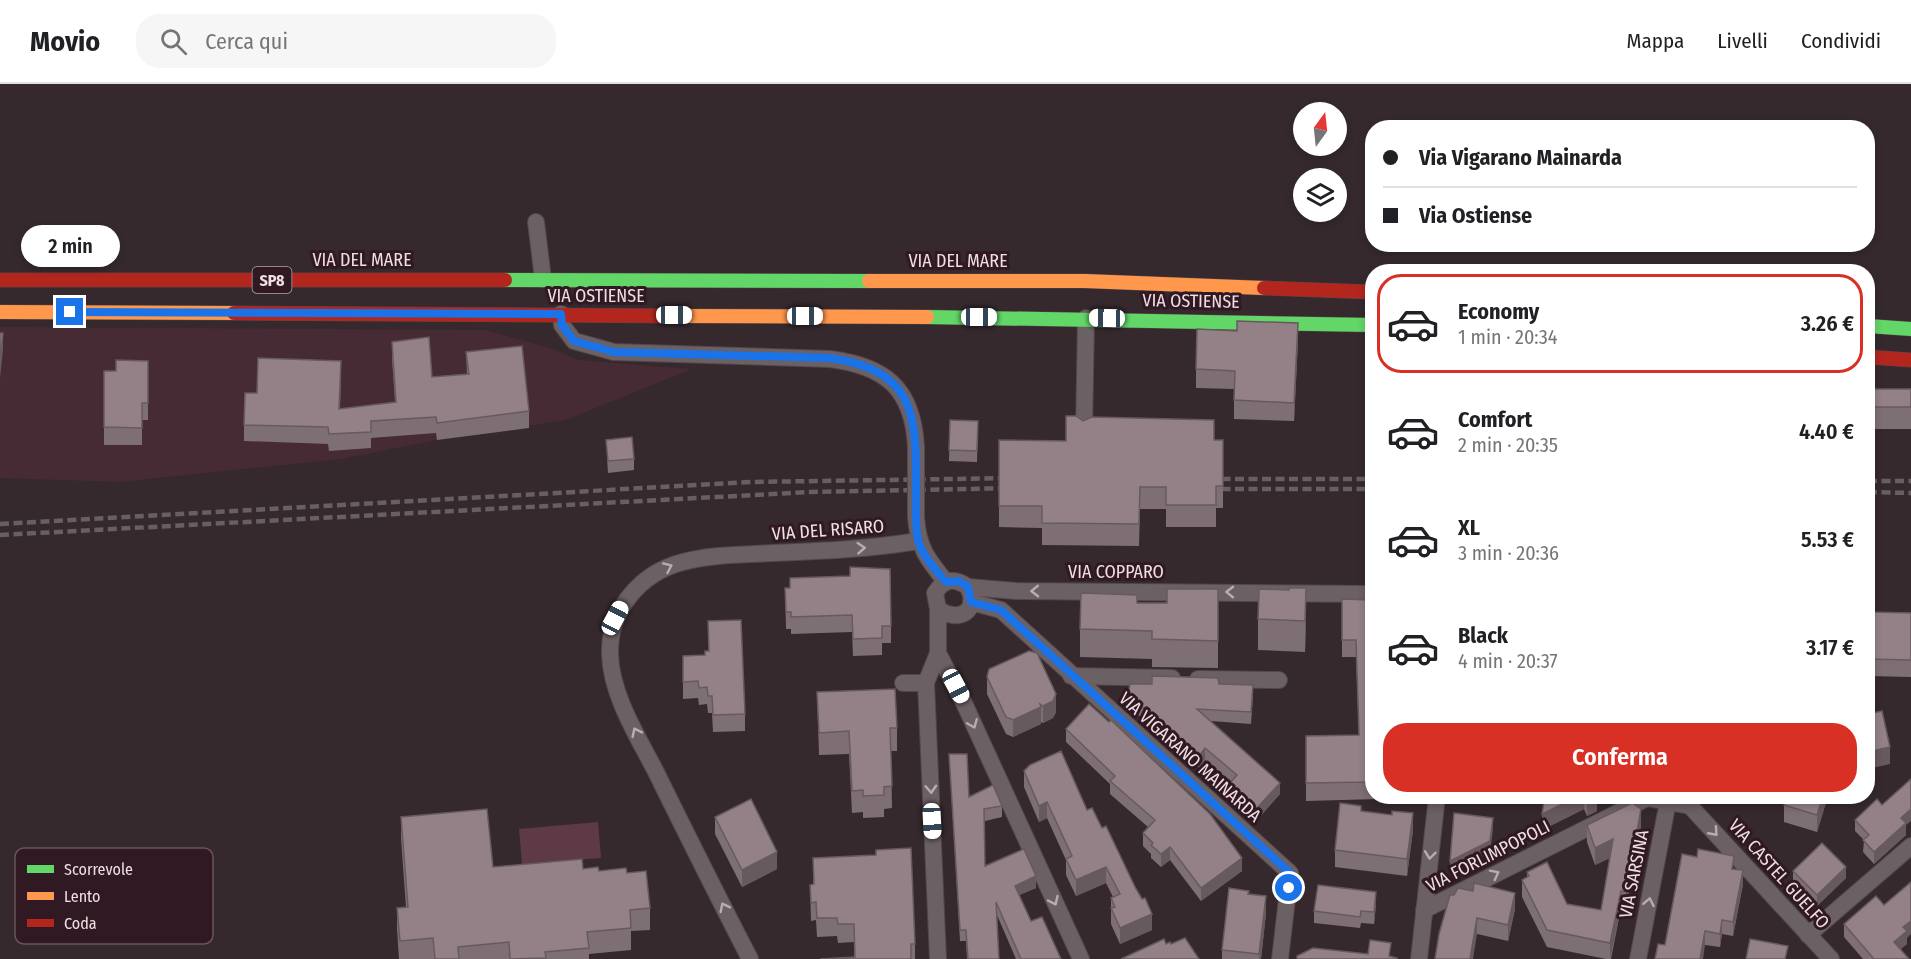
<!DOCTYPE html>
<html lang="it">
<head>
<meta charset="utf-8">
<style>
  :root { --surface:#fff; --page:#f6f6f6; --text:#202124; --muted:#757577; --line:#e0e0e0; --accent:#d93025 }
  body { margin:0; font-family:"Fira Sans Condensed",sans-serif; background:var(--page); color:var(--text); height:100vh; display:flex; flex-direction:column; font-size:22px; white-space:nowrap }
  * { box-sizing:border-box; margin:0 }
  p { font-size:20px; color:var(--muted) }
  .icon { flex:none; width:33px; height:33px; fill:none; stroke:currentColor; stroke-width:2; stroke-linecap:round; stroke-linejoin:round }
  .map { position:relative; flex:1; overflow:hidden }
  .details { position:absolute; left:1365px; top:180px; width:510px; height:540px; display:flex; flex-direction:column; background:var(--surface); border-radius:24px; box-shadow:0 3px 9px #0003 }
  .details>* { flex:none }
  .top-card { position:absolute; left:1365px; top:36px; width:510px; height:132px; border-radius:24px; box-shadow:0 3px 9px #0003; display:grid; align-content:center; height:132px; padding:0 18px; background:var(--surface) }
  .needle { width:39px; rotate:15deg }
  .controls { position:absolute; left:1293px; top:18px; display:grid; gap:12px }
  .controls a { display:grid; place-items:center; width:54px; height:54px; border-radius:50%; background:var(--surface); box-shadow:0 3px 9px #0003; font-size:30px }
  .end { position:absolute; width:27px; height:27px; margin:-14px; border:8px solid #1a73e8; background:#fff; box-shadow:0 0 0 3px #fff }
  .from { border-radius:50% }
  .bubble { position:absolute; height:42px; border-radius:21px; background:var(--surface); box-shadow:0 3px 9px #0003; font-size:20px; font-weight:600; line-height:42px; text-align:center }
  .car { position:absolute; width:18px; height:36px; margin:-18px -9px; border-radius:8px; box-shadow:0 0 4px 2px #0007; background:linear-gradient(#fff 24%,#345 0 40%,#fff 0 76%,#345 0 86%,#fff 0) }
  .top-card b { display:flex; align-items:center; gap:21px; height:57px; font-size:22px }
  .top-card b+b { border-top:2px solid var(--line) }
  .top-card i { width:15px; height:15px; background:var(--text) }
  ul { padding:10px 0 0; list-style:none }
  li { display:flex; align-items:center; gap:18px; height:99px; margin:0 12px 9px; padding:0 6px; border:3px solid transparent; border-radius:24px }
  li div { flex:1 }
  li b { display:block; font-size:22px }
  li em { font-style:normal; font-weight:600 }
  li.selected { border-color:var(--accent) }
  li>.icon { width:54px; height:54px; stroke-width:1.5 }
  .cta { display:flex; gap:12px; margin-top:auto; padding:12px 18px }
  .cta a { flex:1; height:69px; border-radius:24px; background:var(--accent); color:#fff; font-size:24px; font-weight:600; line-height:69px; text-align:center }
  header { display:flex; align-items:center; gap:36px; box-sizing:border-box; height:84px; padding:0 30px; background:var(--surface); border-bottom:2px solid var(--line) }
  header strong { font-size:28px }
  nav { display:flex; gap:33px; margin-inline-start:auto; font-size:21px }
  .search { width:420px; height:54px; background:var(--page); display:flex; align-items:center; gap:15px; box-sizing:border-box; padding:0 21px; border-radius:24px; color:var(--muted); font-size:22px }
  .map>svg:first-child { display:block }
</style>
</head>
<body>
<header>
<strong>Movio</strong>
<div class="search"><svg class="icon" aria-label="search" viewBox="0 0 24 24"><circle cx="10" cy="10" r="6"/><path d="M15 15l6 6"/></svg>Cerca qui</div>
<nav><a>Mappa</a><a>Livelli</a><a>Condividi</a></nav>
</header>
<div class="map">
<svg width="1911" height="875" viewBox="0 0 1911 875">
  <rect width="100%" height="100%" fill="#35292d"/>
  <path fill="#462a34" d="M0,243L486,246L553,265L578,276L692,285L566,336L437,356L341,375L119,398L0,394Z"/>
  <path fill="#5e3946" d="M598,738L601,774L522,780L519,745Z"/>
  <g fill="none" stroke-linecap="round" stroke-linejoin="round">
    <defs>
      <g id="street">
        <path d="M536,138L543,195"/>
        <path d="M561,230L562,241L574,257L614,268L830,275C885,282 913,304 916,363"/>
        <path d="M1084,348L1086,234"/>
        <path d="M916,433C918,463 927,475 946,498"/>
        <path d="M968,503L1016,507L1372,510"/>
        <path d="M971,518L1001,526L1290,789L1280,875"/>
        <path d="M938,525C958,539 980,528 968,503C954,493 944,495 935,509L938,525V569L926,599L938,875"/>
        <path d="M938,569L964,619L1081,875"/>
        <path d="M1071,592L1172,594"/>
        <path d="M1198,595L1279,596"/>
        <path d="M903,599H926"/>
        <path d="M1424,826L1647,714L1690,722L1831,875"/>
        <path d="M1808,851L1911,762"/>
        <path d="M750,875C718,813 687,751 656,688C638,653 611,611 610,570C609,526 640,489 683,478C712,470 743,471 773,469C821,467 870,465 918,457"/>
        <path d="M1419,875L1437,712"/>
        <path d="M1638,875L1669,712"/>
      </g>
      <g id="fast">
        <path d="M505,196L869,197"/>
        <path d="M927,233L1372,241"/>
        <path d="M1868,242L1911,245"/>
      </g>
      <g id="slow">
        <path d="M869,197H1085L1264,204"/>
        <path d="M0,228L234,229"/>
        <path d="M681,232L927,233"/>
      </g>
      <g id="jam">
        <path d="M0,196H505"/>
        <path d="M1264,204L1372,208"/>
        <path d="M234,229L681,232"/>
        <path d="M1868,273L1911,276"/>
      </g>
    </defs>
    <use href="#street" stroke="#52474b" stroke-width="18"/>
    <use href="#fast" stroke="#52474b" stroke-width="15"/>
    <use href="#slow" stroke="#52474b" stroke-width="15"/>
    <use href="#jam" stroke="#52474b" stroke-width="15"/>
    <use href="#street" stroke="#6b6063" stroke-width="16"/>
    <use href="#fast" stroke="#63d668" stroke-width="14"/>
    <use href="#slow" stroke="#ff974d" stroke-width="14"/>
    <use href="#jam" stroke="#b3261e" stroke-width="14"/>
    <g stroke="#685f62" stroke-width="4.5" stroke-dasharray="9 4.5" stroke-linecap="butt">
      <path d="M1208,395H1372"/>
      <path d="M1868,397H1911"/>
      <path d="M1208,405H1372"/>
      <path d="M1868,408L1911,409"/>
      <path d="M0,440L752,398L1016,394"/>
      <path d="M0,451L811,408L1016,404"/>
    </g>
    <defs>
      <path id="street-bridge" d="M916,363V433"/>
    </defs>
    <use href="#street-bridge" stroke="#52474b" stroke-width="18" stroke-linecap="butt"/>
    <use href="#street-bridge" stroke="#6b6063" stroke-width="16"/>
  </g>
  <g fill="#7e6f74">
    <path d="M1298,257L1294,337L1234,335V305L1196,304V285Z"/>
    <path d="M392,258L432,293L467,290L466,268L529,327V344L437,356L436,349L371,354V364L329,367L328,360L244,357V341L257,309L341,293L340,325L395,318L392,275Z"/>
    <path d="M148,277V336H142V361H104V287H116Z"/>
    <rect x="1868" y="305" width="43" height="40"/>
    <path d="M950,336L978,337L977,378L949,377Z"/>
    <path d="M1083,337L1214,356H1223V424H1216V443H1166V425H1140L1139,462L1042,461V444L999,443V356L1066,357Z"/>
    <path d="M606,356L634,375V386L608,389Z"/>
    <path d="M785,504L891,542V559H882V571L853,572L852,548L791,550V545H786Z"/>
    <path d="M1218,505V584L1152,583V575L1080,573V545L1137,519H1167Z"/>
    <path d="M1342,515L1372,516V712H1414V714L1306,717V652L1359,651L1356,573H1342Z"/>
    <path d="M1868,528L1911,529V593L1868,592Z"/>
    <path d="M1258,535H1306L1305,568L1258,566Z"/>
    <path d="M708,537L745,630V647L713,648L712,629H708L707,620L699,621L698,614L683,615V572L705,571L709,567Z"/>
    <path d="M987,593L1056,628L1053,634L1043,639L1041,638V640L1013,653L1006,650L987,610Z"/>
    <path d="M1219,600L1253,612L1251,640L1211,637L1280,710L1257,736L1229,711V700L1231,698L1205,676L1199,684L1128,622V611Z"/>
    <path d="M817,608L897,644V667H891L892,724L884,725V733L863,734V728L852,729L849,670L819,671Z"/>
    <path d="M1066,645L1242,787L1201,817L1170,776L1161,783L1151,774V770L1143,762V749L1148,743L1110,710V700L1066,658Z"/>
    <path d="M949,670L969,713L1002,722V733L985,737V782L1036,804L1019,811L1031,837L1061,875H1016L997,831L999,875H967L966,857H960Z"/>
    <path d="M1024,687L1087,726L1102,744L1152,846L1120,860L1111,840V814L1113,813L1106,799L1076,812L1066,791V776L1047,734L1039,738L1024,703Z"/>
    <path d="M1469,712H1488V715Z"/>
    <path d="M1545,712H1606L1597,717V727L1587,732L1584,725L1542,746Z"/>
    <path d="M1716,712H1745V717Z"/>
    <path d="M1787,712H1828L1817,748L1784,738V721Z"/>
    <path d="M1882,721L1906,741V751L1874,780L1863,768L1864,756L1855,747V736Z"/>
    <path d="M1361,727L1413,746L1407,792L1335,783V766Z"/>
    <path d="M401,733L493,783L583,785L627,789L650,824V846L631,847V866L589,870V875H399L397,845V824L406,823L401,755Z"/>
    <path d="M715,733L777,785L742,803L715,750Z"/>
    <path d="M1587,741L1641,742L1626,825L1621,824L1611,875H1606L1547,863L1522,813V796L1527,794V788L1567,820L1601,826L1610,774L1595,781L1587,758Z"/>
    <path d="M813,774L915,860V875H820L854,873V858L838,859L837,852L817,853L816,836L811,837L810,801L813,800Z"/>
    <path d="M1734,785L1743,800L1733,852L1722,850L1720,863L1705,861H1665Z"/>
    <path d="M1793,787L1846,794L1817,822L1793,798Z"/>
    <path d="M1473,807L1515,825L1508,857L1477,850L1454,811Z"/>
    <path d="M1249,810L1266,829L1261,875H1222V866Z"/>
    <path d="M1376,820L1374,840L1361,839L1360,844L1314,839V827Z"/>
    <path d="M1884,821L1907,854V860L1900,865L1909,875H1863L1844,853V840Z"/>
  </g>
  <g fill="#675a5e">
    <path d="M1298,239V257L1294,337V319Z"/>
    <path d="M3,249V266L0,294V277Z"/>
    <path d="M1306,504V535L1305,568V537Z"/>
    <path d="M1056,610V628L1053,634L1043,639V622Z"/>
    <path d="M1041,623V640L1013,653V636Z"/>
    <path d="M1890,663V680L1868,685V668Z"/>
    <path d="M1205,664V676L1199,684V672Z"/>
    <path d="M1280,699V710L1257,736V724Z"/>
    <path d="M1579,712H1584V725L1542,746V730Z"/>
    <path d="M1596,712H1606L1597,717V727L1587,732V717Z"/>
    <path d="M1823,712H1828L1817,748V731Z"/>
    <path d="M1047,718V734L1039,738V722Z"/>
    <path d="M1641,725V742L1626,825V808Z"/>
    <path d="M1911,725V737L1906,741V751L1874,780V768L1901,734Z"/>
    <path d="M1413,729V746L1407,792V775Z"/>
    <path d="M1493,734V745L1490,769L1450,788V777Z"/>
    <path d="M1613,755V772L1595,781V764Z"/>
    <path d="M1170,763V776L1161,783V770Z"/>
    <path d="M777,768V785L742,803V786Z"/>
    <path d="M1242,774V787L1201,817V804Z"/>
    <path d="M1106,783V799L1076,812V796Z"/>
    <path d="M1846,783V794L1817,822V811Z"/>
    <path d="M1743,786V800L1733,852V838Z"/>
    <path d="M1036,792V804L1015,813V802Z"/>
    <path d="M1621,807V824L1610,875V859Z"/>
    <path d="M1376,808V820L1374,840V828Z"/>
    <path d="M1515,809V825L1508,857V841Z"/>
    <path d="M1266,812V829L1261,875H1259Z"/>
    <path d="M1152,830V846L1120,860V844Z"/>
    <path d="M1477,834V850L1473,875H1470Z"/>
    <path d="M1722,836V850L1720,863V850Z"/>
    <path d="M1911,837V850L1907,854V860L1894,871V858L1903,843Z"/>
    <path d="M1705,847V861L1703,875H1700Z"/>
  </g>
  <g fill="#938187" stroke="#675a5e" stroke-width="1.5">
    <path d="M1237,237L1298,239L1294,319L1234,316L1235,287L1196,285L1197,245L1237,247Z"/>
    <path d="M0,249H3L0,277Z"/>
    <path d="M429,253L432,293L469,290L466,268L522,262L529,327L437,339L436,333L371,337V348L329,350L328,343L244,341L245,309H257L258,274L341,277L339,325L396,318L392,258Z"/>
    <path d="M116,276L148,277V319H142V344L104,343V287H116Z"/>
    <rect x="1868" y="305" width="43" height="18"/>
    <path d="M1066,332H1076L1083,337L1092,333L1214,336V356H1223V402H1216V421H1166V403H1140L1139,440L1042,439V422H999V356L1066,357Z"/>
    <path d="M950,336L978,337L977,367L949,366Z"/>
    <path d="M632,353L634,375L608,377L606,356Z"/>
    <path d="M850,483L890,485L891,542H882V554L853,555L852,531L791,533V528H786L785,504H790V494L850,492Z"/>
    <path d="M1289,504H1306L1305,537L1258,535L1259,505L1289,506Z"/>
    <path d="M1167,505H1218V557L1152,555V547L1080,545L1081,509L1137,511V519H1167Z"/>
    <path d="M1342,515L1372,516V698L1306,699V652L1359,651L1356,556H1342Z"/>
    <path d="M1868,528L1911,529V576L1868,575Z"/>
    <path d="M741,536L745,630L713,631L712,612H708L707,603L699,604L698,597L683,598V572L705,571V567H709L708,537Z"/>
    <path d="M1029,567L1037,569L1056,610L1053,617L1043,622L1040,620L1041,623L1013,636L1006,633L987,593L989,585Z"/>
    <path d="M1152,592L1218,594L1219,600L1253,601L1251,628L1197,625L1280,699L1257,724L1229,700L1237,691L1205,664L1199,672L1128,611L1130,600H1152Z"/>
    <path d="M895,605L897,644H890L892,702L884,703V711L863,712V706L852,707L849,647L819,649L817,608Z"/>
    <path d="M1089,620L1109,638L1111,636L1210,730L1242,774L1201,804L1170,763L1161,770L1151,761L1153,759L1143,749L1155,736L1110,697L1115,692L1066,645Z"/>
    <path d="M1882,627L1890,663L1868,668V630Z"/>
    <path d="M1061,667L1087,726L1092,724L1102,744L1106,742L1135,803L1142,815L1145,814L1152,830L1120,844L1111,824L1115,823L1111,814L1120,810L1106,783L1076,796L1066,775L1072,772L1047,718L1039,722L1024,687L1030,681Z"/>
    <path d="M949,670H967L969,713L993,701L1002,722L984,725L985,782L1024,765L1036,792L1015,802L1031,837L1042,833L1061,875H1021L996,818L999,875H968L966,846H960Z"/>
    <path d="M1911,695V725L1901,734L1906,739L1874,768L1863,756L1869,751L1855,736L1877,715L1882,721Z"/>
    <path d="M1545,712H1579L1542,730Z"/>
    <path d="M1585,712H1596L1587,717Z"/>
    <path d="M1787,712H1823L1817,731L1784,721Z"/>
    <path d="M751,715L777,768L742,786L715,733Z"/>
    <path d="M1340,719L1361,722V727L1392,731V727L1413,729L1407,775L1335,766Z"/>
    <path d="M1632,719L1641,725L1626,808L1621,807L1610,859L1547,846L1522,796L1529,792L1527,788L1547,778L1567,820L1601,826L1613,755L1595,764L1587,741Z"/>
    <path d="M487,725L493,783L582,775L583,785L598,783L599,787L626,784L627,789L646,787L650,824L630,826L631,844L587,848L589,864L545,868L546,874L510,875L509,858L458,863L459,875H435L433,854L400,857L397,824L408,823L401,733Z"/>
    <path d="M1454,729L1493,734L1490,757L1450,777Z"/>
    <path d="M1822,759L1846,783L1817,811L1793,787Z"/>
    <path d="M911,764L915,860H911V875H820L855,873L854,840H838L837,834H817L816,818L811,819L810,801L814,800L813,774L876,771V766Z"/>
    <path d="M1698,765L1734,772L1732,785L1743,786L1733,838L1722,836L1720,850L1705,847L1700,875H1655L1658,860L1665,861L1682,770L1697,773Z"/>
    <path d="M1911,798V837L1903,843L1907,847L1894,858L1909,875H1874L1844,840L1876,812L1884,821Z"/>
    <path d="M1474,799L1515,809L1508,841L1477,834L1470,875H1435L1439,850L1450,811H1454L1458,804L1473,807Z"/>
    <path d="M1318,801L1376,808L1374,828L1361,827L1360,833L1314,827Z"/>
    <path d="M1229,804L1249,807L1248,810L1266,812L1259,870L1222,866Z"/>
    <path d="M1185,854L1199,875H1121L1164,855L1166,860L1170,858L1171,860Z"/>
    <path d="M1750,855L1788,862L1785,875H1746Z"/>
    <path d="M1370,856L1391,859L1389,872L1397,874V875H1297V872L1313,864L1368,870Z"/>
  </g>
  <defs><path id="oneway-chevron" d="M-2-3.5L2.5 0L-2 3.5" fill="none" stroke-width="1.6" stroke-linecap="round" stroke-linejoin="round" transform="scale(1.5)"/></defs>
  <g stroke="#baacb0">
    <use href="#oneway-chevron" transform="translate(861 464) rotate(-4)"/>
    <use href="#oneway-chevron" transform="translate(668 483) rotate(-24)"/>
    <use href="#oneway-chevron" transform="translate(1035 507) rotate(179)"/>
    <use href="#oneway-chevron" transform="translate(1230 508) rotate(-179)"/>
    <use href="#oneway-chevron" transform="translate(973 640) rotate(68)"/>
    <use href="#oneway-chevron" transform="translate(636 648) rotate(-116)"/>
    <use href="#oneway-chevron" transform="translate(931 705) rotate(87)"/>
    <use href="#oneway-chevron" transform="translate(1714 748) rotate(48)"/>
    <use href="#oneway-chevron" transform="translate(1430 771) rotate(97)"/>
    <use href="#oneway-chevron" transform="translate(1495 790) rotate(-27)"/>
    <use href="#oneway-chevron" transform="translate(1054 817) rotate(65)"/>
    <use href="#oneway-chevron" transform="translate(1649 818) rotate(-79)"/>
    <use href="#oneway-chevron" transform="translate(724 823) rotate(-117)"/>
  </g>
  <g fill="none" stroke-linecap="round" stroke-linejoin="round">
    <path stroke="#1a73e8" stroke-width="8" d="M70,228L561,230L562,241L574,257L614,268L830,274C921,287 916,338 916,414C916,427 915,443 918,456C922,472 936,486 946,498L959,497L968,503L971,518L1001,526L1290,789L1289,804"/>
  </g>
  <g text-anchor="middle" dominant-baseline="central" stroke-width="6" stroke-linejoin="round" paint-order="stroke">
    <rect fill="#301922" stroke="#b6a3a9" stroke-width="1.5" x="252.5" y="183" width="39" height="26" rx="4.5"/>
    <g font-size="16" font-weight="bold" fill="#efdee3">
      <text x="272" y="196">SP8</text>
    </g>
    <g font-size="18" fill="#efdee3" stroke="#301922">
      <text x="362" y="176">VIA DEL MARE</text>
      <text x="958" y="177">VIA DEL MARE</text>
      <text x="596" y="212">VIA OSTIENSE</text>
      <text transform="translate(1191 217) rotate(1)">VIA OSTIENSE</text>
      <text transform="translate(828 446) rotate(-4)">VIA DEL RISARO</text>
      <text x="1116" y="488">VIA COPPARO</text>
      <text transform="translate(1190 673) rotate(42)">VIA VIGARANO MAINARDA</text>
      <text transform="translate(1488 772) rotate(-27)">VIA FORLIMPOPOLI</text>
      <text transform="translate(1634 790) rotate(-79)">VIA SARSINA</text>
      <text transform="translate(1779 790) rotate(48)">VIA CASTEL GUELFO</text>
    </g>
  </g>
  <rect x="15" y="764" width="198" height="96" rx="9" fill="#301922" stroke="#69545c" stroke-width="1.5"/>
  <rect x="27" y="781" width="27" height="8" fill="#63d668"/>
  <rect x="27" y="808" width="27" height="8" fill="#ff974d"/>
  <rect x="27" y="835" width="27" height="8" fill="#b3261e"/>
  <g font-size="16" fill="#efdee3">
    <text x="64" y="791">Scorrevole</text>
    <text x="64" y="818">Lento</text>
    <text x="64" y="845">Coda</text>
  </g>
</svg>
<div class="controls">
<a><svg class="needle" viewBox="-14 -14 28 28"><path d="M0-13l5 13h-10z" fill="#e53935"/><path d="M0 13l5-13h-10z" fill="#757577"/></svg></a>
<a><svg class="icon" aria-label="layers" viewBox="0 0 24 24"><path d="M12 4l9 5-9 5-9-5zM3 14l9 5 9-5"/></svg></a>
</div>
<i class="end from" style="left:1289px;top:804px"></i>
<i class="end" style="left:70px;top:228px"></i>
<div class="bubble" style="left:21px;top:141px;width:99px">2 min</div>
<i class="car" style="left:674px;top:231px;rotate:90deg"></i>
<i class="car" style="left:805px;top:232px;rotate:90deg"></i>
<i class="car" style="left:979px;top:233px;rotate:90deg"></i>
<i class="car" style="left:1107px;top:234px;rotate:271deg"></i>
<i class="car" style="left:615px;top:534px;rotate:28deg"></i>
<i class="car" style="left:956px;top:602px;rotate:152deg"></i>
<i class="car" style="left:932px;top:737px;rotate:177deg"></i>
<div class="top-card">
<b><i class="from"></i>Via Vigarano Mainarda</b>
<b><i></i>Via Ostiense</b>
</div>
<section class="details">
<ul>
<li class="selected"><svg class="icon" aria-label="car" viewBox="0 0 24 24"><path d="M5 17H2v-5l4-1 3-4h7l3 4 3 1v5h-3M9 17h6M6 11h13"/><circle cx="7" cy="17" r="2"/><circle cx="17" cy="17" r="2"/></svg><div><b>Economy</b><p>1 min · 20:34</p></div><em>3.26 €</em></li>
<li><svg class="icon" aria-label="car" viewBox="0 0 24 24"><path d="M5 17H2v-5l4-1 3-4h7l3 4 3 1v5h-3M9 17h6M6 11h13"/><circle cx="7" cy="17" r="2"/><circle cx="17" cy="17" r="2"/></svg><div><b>Comfort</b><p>2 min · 20:35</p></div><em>4.40 €</em></li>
<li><svg class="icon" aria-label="car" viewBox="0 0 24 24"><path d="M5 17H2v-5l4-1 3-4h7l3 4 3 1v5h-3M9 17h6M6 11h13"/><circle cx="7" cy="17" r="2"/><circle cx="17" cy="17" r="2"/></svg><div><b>XL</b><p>3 min · 20:36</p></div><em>5.53 €</em></li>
<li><svg class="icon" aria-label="car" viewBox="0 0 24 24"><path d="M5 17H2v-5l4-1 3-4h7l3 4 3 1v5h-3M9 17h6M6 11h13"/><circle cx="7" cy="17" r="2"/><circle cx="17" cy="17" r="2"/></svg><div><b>Black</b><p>4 min · 20:37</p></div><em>3.17 €</em></li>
</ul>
<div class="cta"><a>Conferma</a></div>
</section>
</div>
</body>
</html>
